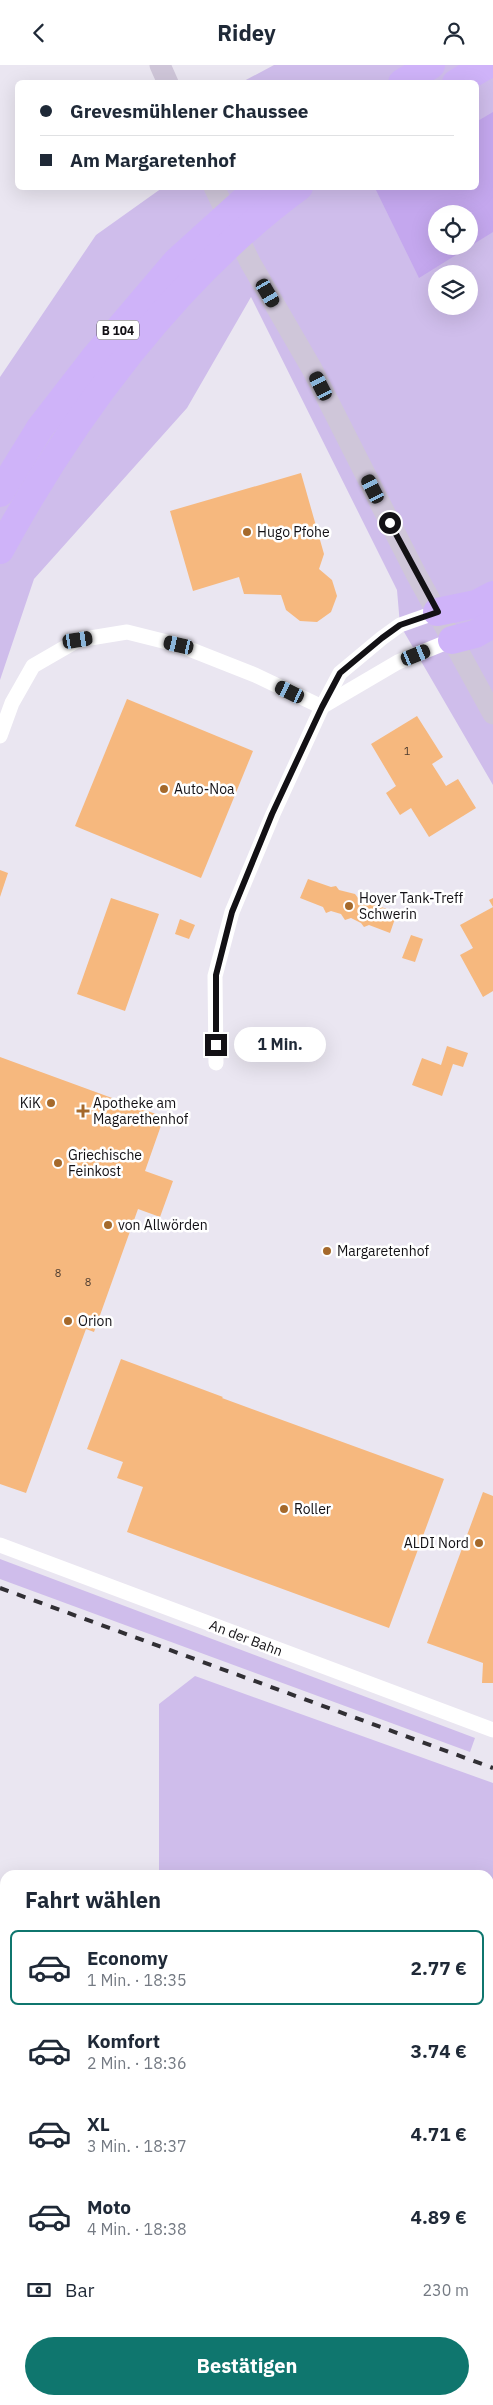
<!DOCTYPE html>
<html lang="de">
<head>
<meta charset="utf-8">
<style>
  :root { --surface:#fff; --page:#f6f6f7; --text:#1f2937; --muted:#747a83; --line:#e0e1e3; --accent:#0f766e }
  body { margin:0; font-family:"IBM Plex Sans",sans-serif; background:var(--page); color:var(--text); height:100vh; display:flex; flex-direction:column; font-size:19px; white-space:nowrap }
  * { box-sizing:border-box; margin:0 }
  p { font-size:16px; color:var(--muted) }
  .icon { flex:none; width:28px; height:28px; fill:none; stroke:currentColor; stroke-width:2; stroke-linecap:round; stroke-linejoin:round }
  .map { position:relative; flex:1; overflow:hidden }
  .sheet { position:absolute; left:0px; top:1805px; width:494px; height:535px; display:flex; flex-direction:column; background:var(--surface); border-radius:15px 15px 0 0; box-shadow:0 5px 20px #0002 }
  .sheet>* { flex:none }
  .hud { position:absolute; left:15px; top:15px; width:464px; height:110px; border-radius:8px; box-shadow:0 5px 20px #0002; display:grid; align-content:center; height:110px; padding:0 25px; background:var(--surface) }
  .buttons { position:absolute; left:428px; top:140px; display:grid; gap:10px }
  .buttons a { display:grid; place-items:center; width:50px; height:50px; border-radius:50%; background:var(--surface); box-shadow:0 5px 20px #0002; font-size:25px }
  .end { position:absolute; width:22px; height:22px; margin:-11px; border:6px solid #131115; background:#fff; box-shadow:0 0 0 2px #fff }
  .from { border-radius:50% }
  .bubble { position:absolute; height:35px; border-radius:18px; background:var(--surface); box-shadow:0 5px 20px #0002; font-size:16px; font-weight:700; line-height:35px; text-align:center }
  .car { position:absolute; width:15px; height:30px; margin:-15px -8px; border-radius:6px; box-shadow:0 0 4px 1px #0007; background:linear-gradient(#222 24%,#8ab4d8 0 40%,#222 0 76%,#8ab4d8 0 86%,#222 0) }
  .hud b { display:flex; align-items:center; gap:18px; height:48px; font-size:19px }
  .hud b+b { border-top:1px solid var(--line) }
  .hud i { width:12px; height:12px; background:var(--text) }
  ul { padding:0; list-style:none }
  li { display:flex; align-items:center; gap:15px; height:75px; margin:0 10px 8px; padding:0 15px; border:2px solid transparent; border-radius:8px }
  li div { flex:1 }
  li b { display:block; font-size:19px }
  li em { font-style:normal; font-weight:700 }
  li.on { border-color:var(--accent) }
  li>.icon { width:45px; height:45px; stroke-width:1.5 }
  h2 { padding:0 25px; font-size:22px; line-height:60px }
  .pay { display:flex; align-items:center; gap:12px; height:55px; padding:0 25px; font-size:19px }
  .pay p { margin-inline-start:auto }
  .button { display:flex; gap:10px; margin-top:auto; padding:10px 25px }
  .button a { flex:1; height:58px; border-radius:30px; background:var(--accent); color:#fff; font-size:20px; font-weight:700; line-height:58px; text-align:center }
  header { display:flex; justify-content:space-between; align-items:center; height:65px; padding:0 25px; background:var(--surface); font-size:22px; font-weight:700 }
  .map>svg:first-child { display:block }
</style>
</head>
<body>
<header><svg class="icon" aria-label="back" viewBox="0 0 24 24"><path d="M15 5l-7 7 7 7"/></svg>Ridey<svg class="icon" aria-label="person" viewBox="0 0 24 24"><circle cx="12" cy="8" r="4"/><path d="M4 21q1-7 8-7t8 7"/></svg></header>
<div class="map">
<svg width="493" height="2340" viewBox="0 0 493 2340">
  <rect width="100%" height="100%" fill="#eae6f1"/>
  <g fill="#cfbdeb" fill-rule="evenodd">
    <path d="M274,0H493V720L400,560L397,525L251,232L187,343L34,514L0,615V312L96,170L162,123L476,122V18L242,17ZM436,149H469V181H436ZM436,209H469V241H436Z"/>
    <path d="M0,1494L475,1673L470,1687L0,1514Z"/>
    <path d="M195,1611L493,1718V2340H0V2223L5,2220V2335H489V1810H159V1639Z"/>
  </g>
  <path fill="#c4a7ee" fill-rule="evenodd" d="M493,47V167L419,213L375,123L476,122V57ZM436,149H469V181H436Z"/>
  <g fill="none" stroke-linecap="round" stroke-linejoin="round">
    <path stroke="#7f6b9c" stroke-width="5.5" d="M219,2340L220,2335"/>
  </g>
  <g fill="#f6b87e">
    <path d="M301,408L324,489L319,504L332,515L337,531L331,547L317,557L300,556L286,545L281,530L244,529L239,512L193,526L170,446Z"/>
    <path d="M127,634L253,686L201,813L75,761Z"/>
    <path d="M417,651L443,692L432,699L446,721L458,714L476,743L429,772L411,743L400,750L386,728L396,721L371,679Z"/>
    <path d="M0,805L8,808L0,832Z"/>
    <path d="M308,814L331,822L336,821L339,825L355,829L358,833L374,837L376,840L397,848L390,868L369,860L364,862L361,858L351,853L345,855L341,849L331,846L326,848L323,842L300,833Z"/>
    <path d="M111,833L159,849L125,946L77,929Z"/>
    <path d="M493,833V926L483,932L460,890L473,883L460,860L493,842L489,835Z"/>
    <path d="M180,854L195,860L189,874L175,869Z"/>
    <path d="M411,870L423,874L415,897L402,893Z"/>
    <path d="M447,981L468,988L463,1002L453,999L442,1031L412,1020L422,993L441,1000Z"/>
    <path d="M0,992L164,1052L145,1106L173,1116L160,1152L138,1144L94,1267L86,1264L26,1428L0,1419Z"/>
    <path d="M121,1294L223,1332L222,1333L444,1414L389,1563L127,1467L143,1422L117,1413L123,1397L87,1384Z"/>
    <path d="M483,1427L493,1431V1618H482L483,1598L427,1578Z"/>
  </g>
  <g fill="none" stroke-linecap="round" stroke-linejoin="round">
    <g stroke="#fff" stroke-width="15">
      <path d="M323,641L398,597L452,575"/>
      <path d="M0,671L12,638L33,601L78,575L127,567L179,580L255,610L322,642"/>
      <path d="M216,998L215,911L232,847L273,749L322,642L340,608L382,573L400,560L437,547"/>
      <path d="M0,1480L493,1665"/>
    </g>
    <g stroke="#cfc6d9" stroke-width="21">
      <path d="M160,0L168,18"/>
      <path d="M214,122L250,197L312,304L416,509L493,649"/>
    </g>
    <g stroke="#cfb3f9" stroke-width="28">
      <path d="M402,18L431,0"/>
      <path d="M456,18L487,0"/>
      <path d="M0,428L40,363L95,292L176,197L259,122"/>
      <path d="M0,485C73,351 175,213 299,122"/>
      <path d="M437,547L476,539L493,530"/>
      <path d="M452,575L475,569L493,559"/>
    </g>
    <path stroke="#312f34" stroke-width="4" stroke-dasharray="9 9" stroke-linecap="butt" d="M0,1523L493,1703"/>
  </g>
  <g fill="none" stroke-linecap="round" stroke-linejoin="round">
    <path stroke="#131115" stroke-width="6" d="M216,980V910L232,847L272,749L322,642L340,608L382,573L400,560L438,547L390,458"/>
  </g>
  <g fill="#a5692b" stroke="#fff" stroke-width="2">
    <circle cx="247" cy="467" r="5"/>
    <circle cx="164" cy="724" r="5"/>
    <circle cx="349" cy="841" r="5"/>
    <circle cx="51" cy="1038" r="5"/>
    <path d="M80.5 1038.5h5v5h5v5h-5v5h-5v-5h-5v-5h5z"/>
    <circle cx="58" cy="1098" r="5"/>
    <circle cx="108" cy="1160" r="5"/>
    <circle cx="327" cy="1186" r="5"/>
    <circle cx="68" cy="1256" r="5"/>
    <circle cx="284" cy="1444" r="5"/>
    <circle cx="479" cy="1478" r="5"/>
  </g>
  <g text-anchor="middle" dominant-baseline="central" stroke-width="5" stroke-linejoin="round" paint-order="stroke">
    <g font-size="11" fill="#4c3b2f">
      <text x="407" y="686">1</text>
      <text x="58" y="1208">8</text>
      <text x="88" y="1217">8</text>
    </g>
    <rect fill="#fff" stroke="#5a585b" stroke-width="1" x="97" y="255.5" width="42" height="19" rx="4"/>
    <g font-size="12" font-weight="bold" fill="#131115">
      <text x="118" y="265">B 104</text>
    </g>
    <g font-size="14" fill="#131115" stroke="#fff" text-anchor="start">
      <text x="257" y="467">Hugo Pfohe</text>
      <text x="174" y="724">Auto-Noa</text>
      <text x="359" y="833">Hoyer Tank-Treff<tspan x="359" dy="16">Schwerin</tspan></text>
      <text x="41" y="1038" text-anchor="end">KiK</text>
      <text x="93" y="1038">Apotheke am<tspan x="93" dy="16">Magarethenhof</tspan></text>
      <text x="68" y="1090">Griechische<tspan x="68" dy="16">Feinkost</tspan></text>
      <text x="118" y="1160">von Allwörden</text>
      <text x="337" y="1186">Margaretenhof</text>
      <text x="78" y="1256">Orion</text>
      <text x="294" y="1444">Roller</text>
      <text x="469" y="1478" text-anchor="end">ALDI Nord</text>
    </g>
    <g font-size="14" fill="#131115" stroke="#fff">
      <text transform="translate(246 1573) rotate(21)">An der Bahn</text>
    </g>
  </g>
</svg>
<div class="buttons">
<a><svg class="icon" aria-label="locate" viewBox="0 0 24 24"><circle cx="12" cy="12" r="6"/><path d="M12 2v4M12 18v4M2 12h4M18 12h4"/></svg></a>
<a><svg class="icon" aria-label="layers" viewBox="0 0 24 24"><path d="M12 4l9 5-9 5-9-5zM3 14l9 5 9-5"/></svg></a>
</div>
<i class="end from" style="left:390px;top:458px"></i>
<i class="end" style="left:216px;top:980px"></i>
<div class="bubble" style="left:234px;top:962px;width:92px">1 Min.</div>
<i class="car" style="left:268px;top:228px;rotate:150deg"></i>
<i class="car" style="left:321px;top:321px;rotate:333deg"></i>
<i class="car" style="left:373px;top:424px;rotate:333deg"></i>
<i class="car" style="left:78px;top:575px;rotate:81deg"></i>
<i class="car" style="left:179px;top:580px;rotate:283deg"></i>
<i class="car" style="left:416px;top:590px;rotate:68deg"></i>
<i class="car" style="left:290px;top:627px;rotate:296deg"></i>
<div class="hud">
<b><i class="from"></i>Grevesmühlener Chaussee</b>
<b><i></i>Am Margaretenhof</b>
</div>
<section class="sheet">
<h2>Fahrt wählen</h2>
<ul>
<li class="on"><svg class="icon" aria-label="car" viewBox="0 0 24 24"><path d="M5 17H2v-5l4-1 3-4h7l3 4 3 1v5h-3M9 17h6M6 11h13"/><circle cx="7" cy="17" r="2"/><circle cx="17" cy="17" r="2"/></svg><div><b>Economy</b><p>1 Min. · 18:35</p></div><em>2.77 €</em></li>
<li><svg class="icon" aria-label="car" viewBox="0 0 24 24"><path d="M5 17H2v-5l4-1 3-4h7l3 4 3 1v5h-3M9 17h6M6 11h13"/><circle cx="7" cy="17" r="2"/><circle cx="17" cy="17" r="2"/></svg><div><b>Komfort</b><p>2 Min. · 18:36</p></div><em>3.74 €</em></li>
<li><svg class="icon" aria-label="car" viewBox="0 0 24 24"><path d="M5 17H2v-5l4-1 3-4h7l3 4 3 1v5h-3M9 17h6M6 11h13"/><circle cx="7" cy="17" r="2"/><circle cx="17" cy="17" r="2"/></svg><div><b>XL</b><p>3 Min. · 18:37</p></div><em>4.71 €</em></li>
<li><svg class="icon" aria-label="car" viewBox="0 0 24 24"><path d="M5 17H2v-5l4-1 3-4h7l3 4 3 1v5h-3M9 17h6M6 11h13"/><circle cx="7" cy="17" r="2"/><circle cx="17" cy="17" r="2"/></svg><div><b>Moto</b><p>4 Min. · 18:38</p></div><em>4.89 €</em></li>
</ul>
<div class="pay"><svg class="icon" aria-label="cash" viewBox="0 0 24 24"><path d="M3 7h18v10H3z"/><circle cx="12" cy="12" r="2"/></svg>Bar<p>230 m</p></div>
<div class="button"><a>Bestätigen</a></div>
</section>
</div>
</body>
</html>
